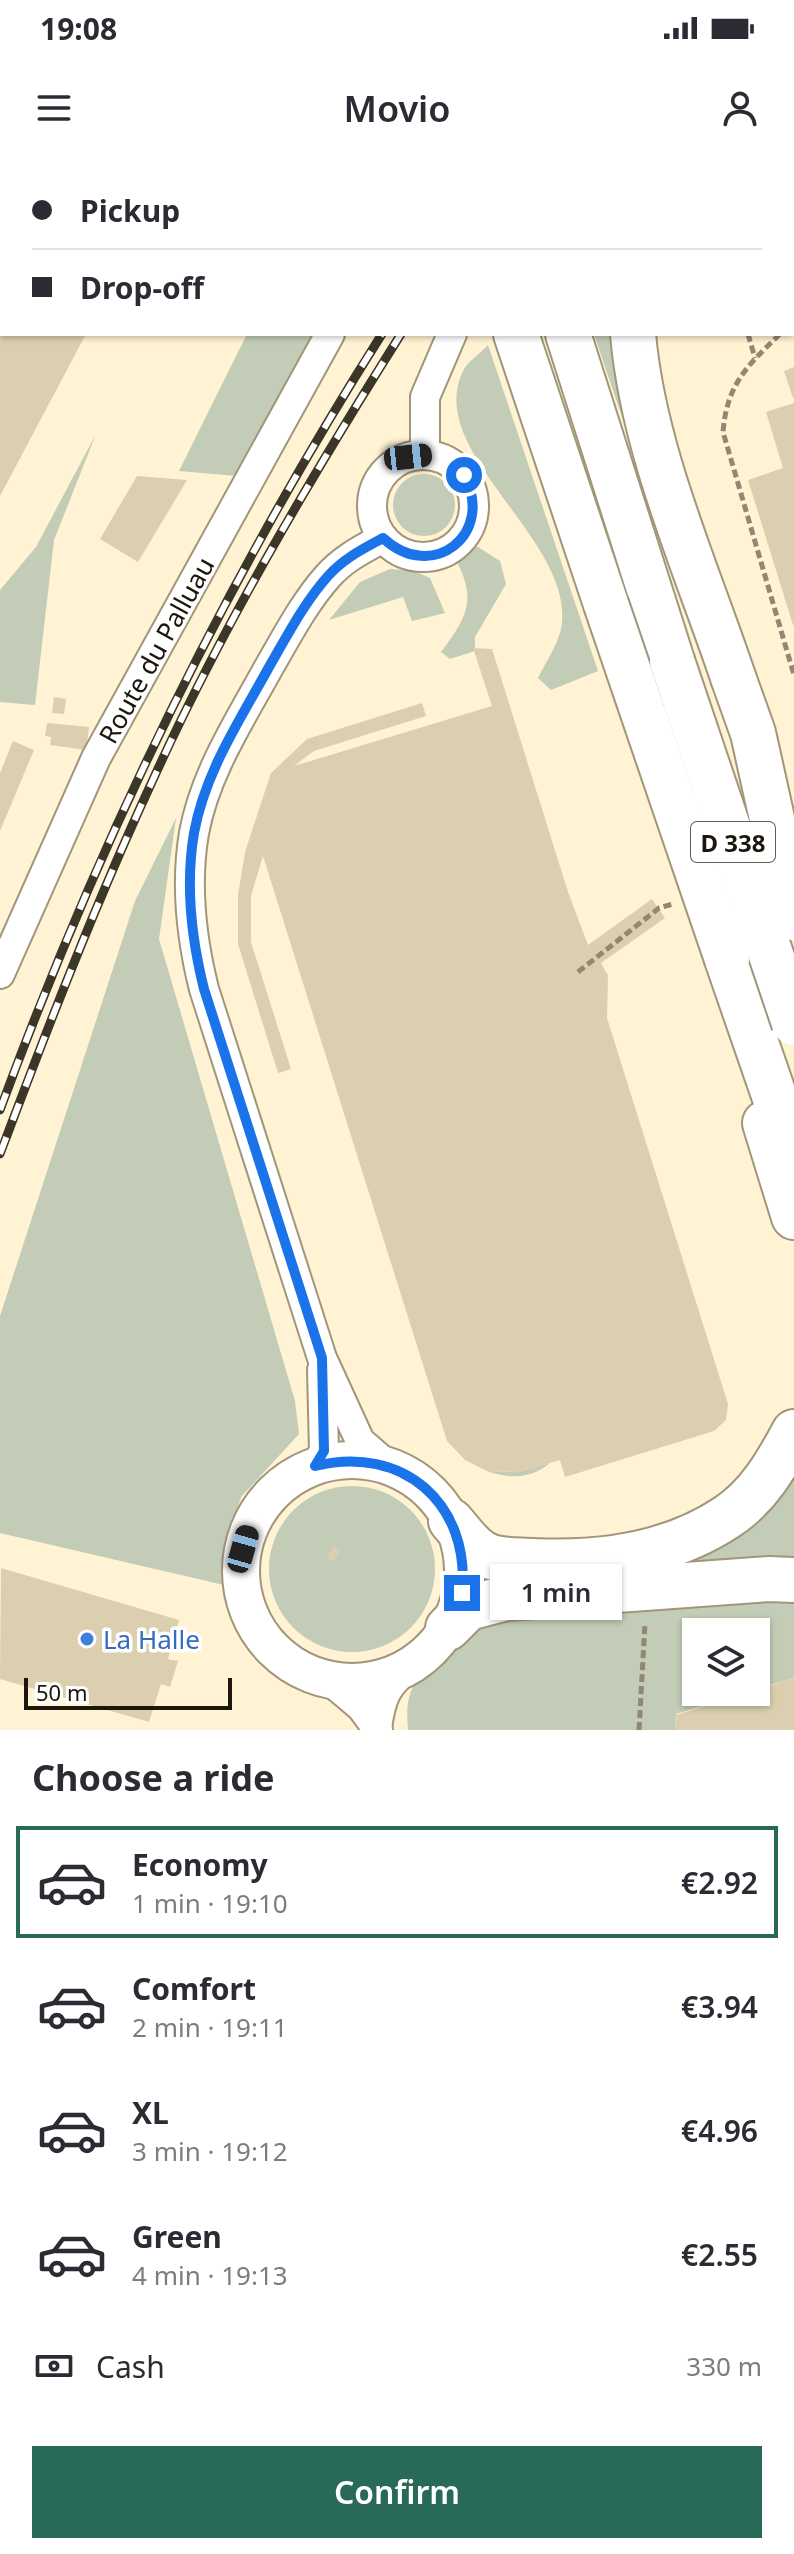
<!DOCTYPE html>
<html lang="en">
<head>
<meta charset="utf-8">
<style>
  :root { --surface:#fff; --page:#f2f2f3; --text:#2b2b33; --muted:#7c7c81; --line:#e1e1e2; --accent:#296957 }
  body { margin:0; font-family:"Noto Sans",sans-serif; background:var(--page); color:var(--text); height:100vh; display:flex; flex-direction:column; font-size:30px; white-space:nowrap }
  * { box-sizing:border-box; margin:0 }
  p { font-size:26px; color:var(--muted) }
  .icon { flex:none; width:44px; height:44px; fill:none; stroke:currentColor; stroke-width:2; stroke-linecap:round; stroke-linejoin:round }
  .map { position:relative; height:1570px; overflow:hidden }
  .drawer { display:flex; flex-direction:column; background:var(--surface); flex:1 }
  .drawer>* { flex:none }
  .banner { position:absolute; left:0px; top:0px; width:794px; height:176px; box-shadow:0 2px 6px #0004; display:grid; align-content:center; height:176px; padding:0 32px; background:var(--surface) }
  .buttons { position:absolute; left:682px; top:1458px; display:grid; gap:16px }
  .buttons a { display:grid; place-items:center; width:88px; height:88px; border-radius:0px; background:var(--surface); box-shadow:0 2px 6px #0004; font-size:40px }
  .scale { position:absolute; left:24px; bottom:20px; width:208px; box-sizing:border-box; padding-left:8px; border:4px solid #1b170c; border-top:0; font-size:22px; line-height:28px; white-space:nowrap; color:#1b170c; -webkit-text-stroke:6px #fff; paint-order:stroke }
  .end { position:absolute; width:36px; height:36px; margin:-18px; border:10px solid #1a73e8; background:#fff; box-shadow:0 0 0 4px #fff }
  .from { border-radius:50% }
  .bubble { position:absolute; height:56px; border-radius:0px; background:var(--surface); box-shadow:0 2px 6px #0004; font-size:26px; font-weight:600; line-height:56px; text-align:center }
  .car { position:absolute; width:24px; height:48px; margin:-24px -12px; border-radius:10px; box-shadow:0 0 6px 2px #0007; background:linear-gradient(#222 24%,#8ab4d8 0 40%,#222 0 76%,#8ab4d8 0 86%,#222 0) }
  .banner b { display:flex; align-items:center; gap:28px; height:76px; font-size:30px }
  .banner b+b { border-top:2px solid var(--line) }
  .banner i { width:20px; height:20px; background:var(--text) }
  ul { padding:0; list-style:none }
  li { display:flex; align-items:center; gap:24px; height:112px; margin:0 16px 12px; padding:0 16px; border:4px solid transparent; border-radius:0px }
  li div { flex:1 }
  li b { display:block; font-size:30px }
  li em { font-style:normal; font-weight:600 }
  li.selected { border-color:var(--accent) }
  li>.icon { width:72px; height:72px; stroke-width:1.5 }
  h2 { padding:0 32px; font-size:36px; line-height:96px }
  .pay { display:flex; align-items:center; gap:20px; height:88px; padding:0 32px; font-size:30px }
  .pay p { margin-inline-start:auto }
  .primary-button { display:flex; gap:16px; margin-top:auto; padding:16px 32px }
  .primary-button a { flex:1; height:92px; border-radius:0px; background:var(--accent); color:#fff; font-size:32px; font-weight:600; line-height:92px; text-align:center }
  .status { display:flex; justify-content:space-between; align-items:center; height:56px; padding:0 40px; background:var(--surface); direction:ltr }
  .status svg { height:22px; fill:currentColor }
  header { display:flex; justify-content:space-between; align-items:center; height:104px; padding:0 32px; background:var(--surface); font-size:36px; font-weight:600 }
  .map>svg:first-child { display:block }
</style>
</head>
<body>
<div class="status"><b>19:08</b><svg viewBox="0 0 49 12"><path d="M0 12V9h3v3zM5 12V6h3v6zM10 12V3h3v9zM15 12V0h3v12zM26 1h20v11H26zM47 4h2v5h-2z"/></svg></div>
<header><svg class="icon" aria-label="menu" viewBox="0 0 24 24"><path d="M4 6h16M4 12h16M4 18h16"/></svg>Movio<svg class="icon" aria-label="person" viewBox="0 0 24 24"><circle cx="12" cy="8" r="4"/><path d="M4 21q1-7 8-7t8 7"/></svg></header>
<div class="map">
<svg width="794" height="1570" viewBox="0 0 794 1570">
  <rect width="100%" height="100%" fill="#fff3d3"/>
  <g fill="#c2ccb6">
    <path d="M247,174H316L237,316L179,311Z"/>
    <path d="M594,174H616L624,263Z"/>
    <path d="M488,185L598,511L551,530L538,518C546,502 561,480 562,462C570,377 424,291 463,211C467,202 481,193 488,185Z"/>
    <path d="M96,274L54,380L35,545L0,542V430L36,387Z"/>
    <circle cx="424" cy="345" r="31"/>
    <path d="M475,385L500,401L506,424L475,477V491L450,499L441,492C465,460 477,442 458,404Z"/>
    <path d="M390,409L414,411L430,418L445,453L412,461L403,437L329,460L360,422Z"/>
    <path d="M176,658L159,779L295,1241L299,1274L241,1337L228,1379L224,1425L0,1373V1156L135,741Z"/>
    <path d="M794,1300V1412L479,1433L483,1405L598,1410Z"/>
    <path d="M550,1303C531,1319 510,1319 487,1311L519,1312Z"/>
    <circle cx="352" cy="1409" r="83"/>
    <path d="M794,1439V1518L756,1529V1472H696V1532H748L676,1554L675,1570H408C407,1556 406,1540 413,1527C430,1496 482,1462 516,1453Z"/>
  </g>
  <g fill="#dbcfb0">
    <path d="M0,174H86L0,336Z"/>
    <path d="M794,207V238H793L784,211Z"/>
    <path d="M794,243V465H793L748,320L783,308L766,252Z"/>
    <path d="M137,316L187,320L138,402L100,379Z"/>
    <path d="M473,488L492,489L568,732L588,785L652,739L665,758L601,803L608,815L607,858L728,1244L726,1260L714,1271L565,1317L560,1300L519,1312L487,1311L465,1300L447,1281L263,696L251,736V782L291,909L278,913L238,784V735L245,692L271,613L307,579L422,543L426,556L314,591L294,606L492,546Z"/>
    <path d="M54,537L66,539L64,554L52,553Z"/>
    <path d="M47,563L89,567L86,590L50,585L51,577L45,576Z"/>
    <path d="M13,581L34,590L0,671V613Z"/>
    <path d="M335,1386L341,1392L333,1402L326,1397Z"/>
    <path d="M1,1408L179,1460L168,1499L178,1501L170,1527L161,1524L149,1562L0,1519Z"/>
    <path d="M794,1518V1570H675L676,1555Z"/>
  </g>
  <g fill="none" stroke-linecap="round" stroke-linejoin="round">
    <defs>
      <path id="service" d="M792,14H794"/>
      <g id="minor">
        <path d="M339,0V2"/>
        <path d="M576,2L577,0"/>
        <path d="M425,295V237L452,174"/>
        <circle cx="423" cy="346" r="51"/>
        <path d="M383,378C363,389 344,398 328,416C304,443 287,476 269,507C240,560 205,613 194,673C185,726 191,777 204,829L322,1198L360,1281L390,1307"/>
        <path d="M0,814L96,598L330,174"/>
        <path d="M315,1306L324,1291L322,1210"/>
        <path d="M329,1520L361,1547L378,1570"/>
        <path d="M377,1568C381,1537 387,1524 411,1506"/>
      </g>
      <circle id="tertiary" cx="352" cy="1411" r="111"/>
      <g id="trunk">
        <path d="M458,0L459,2"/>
        <path d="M511,0L512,2"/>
        <path d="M654,2L655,0"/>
        <path d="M516,174L606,444"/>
        <path d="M568,174L672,501"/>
        <path d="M633,174C643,290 696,407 733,517"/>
        <path d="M727,799L794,993"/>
        <path d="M765,963L794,1057"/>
        <path d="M451,1361C463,1374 473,1391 491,1397C504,1401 520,1400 534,1401C600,1404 670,1395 727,1357C758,1337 777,1304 794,1272"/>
        <path d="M448,1468L468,1448L506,1438L769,1419L794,1420"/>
      </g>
    </defs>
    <use href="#service" stroke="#a19679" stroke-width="18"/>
    <use href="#minor" stroke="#a19679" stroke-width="32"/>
    <use href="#tertiary" stroke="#a19679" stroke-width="40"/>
    <use href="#trunk" stroke="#a19679" stroke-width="48"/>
    <g stroke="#908872" stroke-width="5" stroke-dasharray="8 4" stroke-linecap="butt">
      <path d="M792,168H794"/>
      <path d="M748,174L755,198"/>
      <path d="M780,174C747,206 727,224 723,272L794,515"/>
      <path d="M578,812L659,748L673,744"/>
      <path d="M639,1570L645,1463"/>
    </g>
    <use href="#service" stroke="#fff" stroke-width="14"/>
    <use href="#minor" stroke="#fff" stroke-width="28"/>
    <use href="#tertiary" stroke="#fff" stroke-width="36"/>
    <use href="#trunk" stroke="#fff" stroke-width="44"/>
    <defs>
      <g id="rail">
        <path d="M497,2L498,0"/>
        <path d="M517,2L519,0"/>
        <path d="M0,950C100,678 227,419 382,174"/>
        <path d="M0,994C47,869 95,745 151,624C222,467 310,319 401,174"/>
      </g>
    </defs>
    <use href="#rail" stroke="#3b3628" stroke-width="9"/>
    <use href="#rail" stroke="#fff" stroke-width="6" stroke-dasharray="18" stroke-linecap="butt"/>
    <defs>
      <g id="trunk-bridge">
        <path d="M606,444L727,799"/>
        <path d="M672,501L794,863"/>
        <path d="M733,517L753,573L794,758"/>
      </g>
    </defs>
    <use href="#trunk-bridge" stroke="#a19679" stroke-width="48" stroke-linecap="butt"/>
    <use href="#trunk-bridge" stroke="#fff" stroke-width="44"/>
  </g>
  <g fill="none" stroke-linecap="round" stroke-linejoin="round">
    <path stroke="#1a73e8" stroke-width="10" d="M462,1433C471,1344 403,1284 315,1306L324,1291L322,1198L204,829C191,777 185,726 194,673C205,612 240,560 269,507C287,476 304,443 328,416C344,398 363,389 383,378C432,424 496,374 464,315"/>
  </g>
  <circle fill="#3f7fe0" stroke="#fff" stroke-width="3" cx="87" cy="1479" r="8"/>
  <g text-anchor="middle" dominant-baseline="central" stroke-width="7" stroke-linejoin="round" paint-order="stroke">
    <rect fill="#fff" stroke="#5f5d55" stroke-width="2" x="691" y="662" width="84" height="40" rx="6"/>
    <g font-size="24" font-weight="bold" fill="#1b170c">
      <text x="733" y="682">D 338</text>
    </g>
    <g font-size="26" fill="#1b170c" stroke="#fff">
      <text transform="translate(156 490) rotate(-61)">Route du Palluau</text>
    </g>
    <g font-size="26" fill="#366cbe" stroke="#fff" text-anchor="start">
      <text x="103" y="1479">La Halle</text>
    </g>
  </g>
</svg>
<div class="buttons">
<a><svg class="icon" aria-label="layers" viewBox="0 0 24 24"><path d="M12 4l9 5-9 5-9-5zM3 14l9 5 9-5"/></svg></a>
</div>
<div class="scale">50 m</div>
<i class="end from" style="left:464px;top:315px"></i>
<i class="end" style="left:462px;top:1433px"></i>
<div class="bubble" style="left:490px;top:1404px;width:132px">1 min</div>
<i class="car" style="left:408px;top:297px;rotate:84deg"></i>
<i class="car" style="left:243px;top:1389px;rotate:16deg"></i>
<div class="banner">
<b><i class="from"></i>Pickup</b>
<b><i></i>Drop-off</b>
</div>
</div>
<section class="drawer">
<h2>Choose a ride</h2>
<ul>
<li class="selected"><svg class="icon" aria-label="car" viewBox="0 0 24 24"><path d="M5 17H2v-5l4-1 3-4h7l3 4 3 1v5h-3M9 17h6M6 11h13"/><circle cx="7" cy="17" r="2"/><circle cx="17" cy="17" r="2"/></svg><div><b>Economy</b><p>1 min · 19:10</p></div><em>€2.92</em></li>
<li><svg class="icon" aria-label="car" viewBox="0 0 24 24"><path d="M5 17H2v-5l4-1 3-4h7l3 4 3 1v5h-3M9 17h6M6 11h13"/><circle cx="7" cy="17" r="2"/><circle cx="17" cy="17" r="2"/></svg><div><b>Comfort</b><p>2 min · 19:11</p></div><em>€3.94</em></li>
<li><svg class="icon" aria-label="car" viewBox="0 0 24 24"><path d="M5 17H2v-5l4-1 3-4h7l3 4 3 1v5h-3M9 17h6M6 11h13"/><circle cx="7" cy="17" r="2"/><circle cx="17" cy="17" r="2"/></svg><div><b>XL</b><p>3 min · 19:12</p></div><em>€4.96</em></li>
<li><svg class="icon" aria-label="car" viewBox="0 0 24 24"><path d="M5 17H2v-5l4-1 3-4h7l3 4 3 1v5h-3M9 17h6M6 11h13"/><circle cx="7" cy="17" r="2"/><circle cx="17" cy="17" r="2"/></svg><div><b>Green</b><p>4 min · 19:13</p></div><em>€2.55</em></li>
</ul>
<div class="pay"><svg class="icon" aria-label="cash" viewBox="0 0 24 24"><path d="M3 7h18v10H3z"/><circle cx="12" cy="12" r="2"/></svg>Cash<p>330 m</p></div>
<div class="primary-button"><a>Confirm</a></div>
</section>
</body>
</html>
